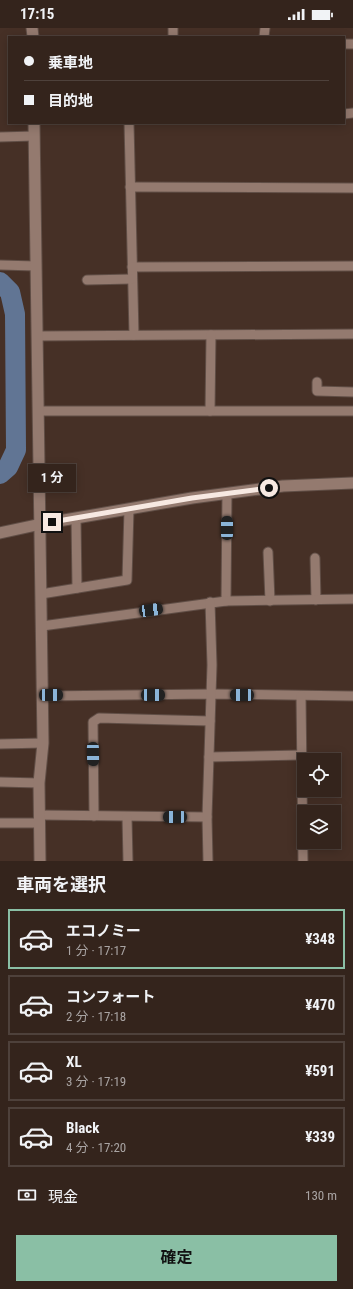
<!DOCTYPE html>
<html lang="ja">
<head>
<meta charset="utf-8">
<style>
  :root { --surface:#34241c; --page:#3f3029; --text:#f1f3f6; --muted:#a9a4a3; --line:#4e413b; --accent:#8abfa5 }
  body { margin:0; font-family:"Roboto Condensed","Noto Sans JP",sans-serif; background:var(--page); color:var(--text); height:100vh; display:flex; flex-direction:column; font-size:15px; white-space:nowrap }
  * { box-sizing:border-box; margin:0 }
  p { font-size:13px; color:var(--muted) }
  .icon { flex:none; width:22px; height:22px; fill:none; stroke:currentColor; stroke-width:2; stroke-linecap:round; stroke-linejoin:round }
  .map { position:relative; height:833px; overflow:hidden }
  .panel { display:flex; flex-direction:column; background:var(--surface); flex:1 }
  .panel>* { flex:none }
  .hud { position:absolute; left:8px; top:8px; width:337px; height:88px; border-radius:0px; box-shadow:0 2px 10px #0003,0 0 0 1px var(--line); display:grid; align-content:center; height:88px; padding:0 16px; background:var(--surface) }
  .buttons { position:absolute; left:297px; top:725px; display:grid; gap:8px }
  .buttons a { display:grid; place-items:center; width:44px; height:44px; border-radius:0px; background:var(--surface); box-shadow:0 2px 10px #0003,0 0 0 1px var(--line); font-size:20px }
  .end { position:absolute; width:18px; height:18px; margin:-9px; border:5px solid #f7e9e2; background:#111; box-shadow:0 0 0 2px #111 }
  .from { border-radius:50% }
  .bubble { position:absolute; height:28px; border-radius:0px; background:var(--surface); box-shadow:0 2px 10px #0003,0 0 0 1px var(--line); font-size:13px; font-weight:700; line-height:28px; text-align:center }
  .car { position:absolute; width:12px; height:24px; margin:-12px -6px; border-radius:5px; box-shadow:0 0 3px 1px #0007; background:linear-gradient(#222 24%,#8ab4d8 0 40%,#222 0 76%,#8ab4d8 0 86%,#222 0) }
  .hud b { display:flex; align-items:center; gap:14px; height:38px; font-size:15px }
  .hud b+b { border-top:1px solid var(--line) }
  .hud i { width:10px; height:10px; background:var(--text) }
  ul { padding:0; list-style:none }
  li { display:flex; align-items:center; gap:12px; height:60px; margin:0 8px 6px; padding:0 8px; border:2px solid var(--line); border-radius:0px }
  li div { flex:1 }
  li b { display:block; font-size:15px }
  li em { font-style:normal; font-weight:700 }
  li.selected { border-color:var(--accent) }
  li>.icon { width:36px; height:36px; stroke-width:1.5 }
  h2 { padding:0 16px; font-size:18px; line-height:48px }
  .pay { display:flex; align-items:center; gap:10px; height:44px; padding:0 16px; font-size:15px }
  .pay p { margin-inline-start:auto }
  .button { display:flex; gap:8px; margin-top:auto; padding:8px 16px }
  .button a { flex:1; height:46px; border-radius:0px; background:var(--accent); color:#111; font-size:16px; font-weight:700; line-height:46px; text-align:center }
  .status { display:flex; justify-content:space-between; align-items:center; height:28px; padding:0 20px; background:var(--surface); direction:ltr }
  .status svg { height:11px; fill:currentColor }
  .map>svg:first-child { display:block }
</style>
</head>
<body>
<div class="status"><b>17:15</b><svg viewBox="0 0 49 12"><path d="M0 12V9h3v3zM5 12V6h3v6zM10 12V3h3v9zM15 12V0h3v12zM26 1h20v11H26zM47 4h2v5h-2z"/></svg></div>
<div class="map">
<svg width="353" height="833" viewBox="0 0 353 833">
  <rect width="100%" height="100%" fill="#463026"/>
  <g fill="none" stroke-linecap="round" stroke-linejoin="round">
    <path stroke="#617594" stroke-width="20" d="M0,254L10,264L15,286L16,422L8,439L0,446"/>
    <defs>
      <g id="minor">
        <path d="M173,0V9"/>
        <path d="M264,9L265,0"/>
        <path d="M344,16H353"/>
        <path d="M344,86L353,85"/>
        <path d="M129,95L134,307"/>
        <path d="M0,109L34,108"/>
        <path d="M130,159L353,160"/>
        <path d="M0,237L36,238"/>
        <path d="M132,239L353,238"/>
        <path d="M87,252L132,251"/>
        <path d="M38,308L353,306"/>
        <path d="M317,354V363L353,364"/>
        <path d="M39,383H353"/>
        <path d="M210,383L211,307"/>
        <path d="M76,490L77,560"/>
        <path d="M268,524L270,573"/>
        <path d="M315,530L316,572"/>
        <path d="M41,566L127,552L129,481"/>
        <path d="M226,573L227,465"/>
        <path d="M42,598L226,573L353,571"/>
        <path d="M43,668L212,666L353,668"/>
        <path d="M301,668L303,833"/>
        <path d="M0,716L43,715"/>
        <path d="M209,729L301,727"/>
        <path d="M0,754L39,755"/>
        <path d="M40,787L207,789"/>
        <path d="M94,788L93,694L99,690L210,693"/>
        <path d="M127,789L128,833"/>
        <path d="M0,795H40"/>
        <path d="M208,833L207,789L212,637L210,574"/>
      </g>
      <g id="tertiary">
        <path d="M32,0L33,9"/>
        <path d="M34,95L43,715L39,755L40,833"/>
        <path d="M0,505L41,496L192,470L283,458L353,455"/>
      </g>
    </defs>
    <use href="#minor" stroke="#604e46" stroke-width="11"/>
    <use href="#tertiary" stroke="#604e46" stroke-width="13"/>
    <use href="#minor" stroke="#947a6f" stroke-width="9"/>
    <use href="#tertiary" stroke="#947a6f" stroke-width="11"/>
  </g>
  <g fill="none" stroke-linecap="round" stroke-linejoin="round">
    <path stroke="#f7e9e2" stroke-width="5" d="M52,494L192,470L269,460"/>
  </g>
</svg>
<div class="buttons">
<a><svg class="icon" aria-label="locate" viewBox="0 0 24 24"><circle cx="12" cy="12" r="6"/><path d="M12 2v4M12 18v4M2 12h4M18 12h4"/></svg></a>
<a><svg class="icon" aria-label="layers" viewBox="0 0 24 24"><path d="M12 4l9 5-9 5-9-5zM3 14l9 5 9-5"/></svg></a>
</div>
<i class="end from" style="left:269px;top:460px"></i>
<i class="end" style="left:52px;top:494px"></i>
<div class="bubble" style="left:28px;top:436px;width:48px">1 分</div>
<i class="car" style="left:227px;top:500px;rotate:0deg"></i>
<i class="car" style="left:151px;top:582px;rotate:82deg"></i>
<i class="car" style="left:51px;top:667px;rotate:90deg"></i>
<i class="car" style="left:153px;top:667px;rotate:90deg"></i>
<i class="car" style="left:242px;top:667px;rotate:271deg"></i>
<i class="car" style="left:93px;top:726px;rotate:179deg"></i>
<i class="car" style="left:175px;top:789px;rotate:270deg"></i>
<div class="hud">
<b><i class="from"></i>乗車地</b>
<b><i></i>目的地</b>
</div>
</div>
<section class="panel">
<h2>車両を選択</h2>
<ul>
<li class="selected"><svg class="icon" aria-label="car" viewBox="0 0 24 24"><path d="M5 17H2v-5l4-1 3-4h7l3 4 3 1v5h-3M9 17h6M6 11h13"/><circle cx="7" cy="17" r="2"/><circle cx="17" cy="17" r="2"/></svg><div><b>エコノミー</b><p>1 分 · 17:17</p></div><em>¥348</em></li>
<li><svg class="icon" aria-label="car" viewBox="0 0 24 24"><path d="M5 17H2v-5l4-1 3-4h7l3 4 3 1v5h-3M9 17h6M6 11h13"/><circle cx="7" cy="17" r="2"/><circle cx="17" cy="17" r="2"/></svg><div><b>コンフォート</b><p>2 分 · 17:18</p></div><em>¥470</em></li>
<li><svg class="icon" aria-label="car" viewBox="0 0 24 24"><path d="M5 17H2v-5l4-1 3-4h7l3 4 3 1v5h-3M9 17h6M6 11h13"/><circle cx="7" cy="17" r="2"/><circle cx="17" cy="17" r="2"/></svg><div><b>XL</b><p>3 分 · 17:19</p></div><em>¥591</em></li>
<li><svg class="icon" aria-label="car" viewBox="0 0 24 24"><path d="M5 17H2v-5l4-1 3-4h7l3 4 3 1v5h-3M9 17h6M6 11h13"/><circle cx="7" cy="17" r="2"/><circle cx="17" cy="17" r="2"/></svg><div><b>Black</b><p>4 分 · 17:20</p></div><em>¥339</em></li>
</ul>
<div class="pay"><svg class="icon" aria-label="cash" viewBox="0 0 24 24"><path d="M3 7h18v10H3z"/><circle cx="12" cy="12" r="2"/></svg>現金<p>130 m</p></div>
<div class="button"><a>確定</a></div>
</section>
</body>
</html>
